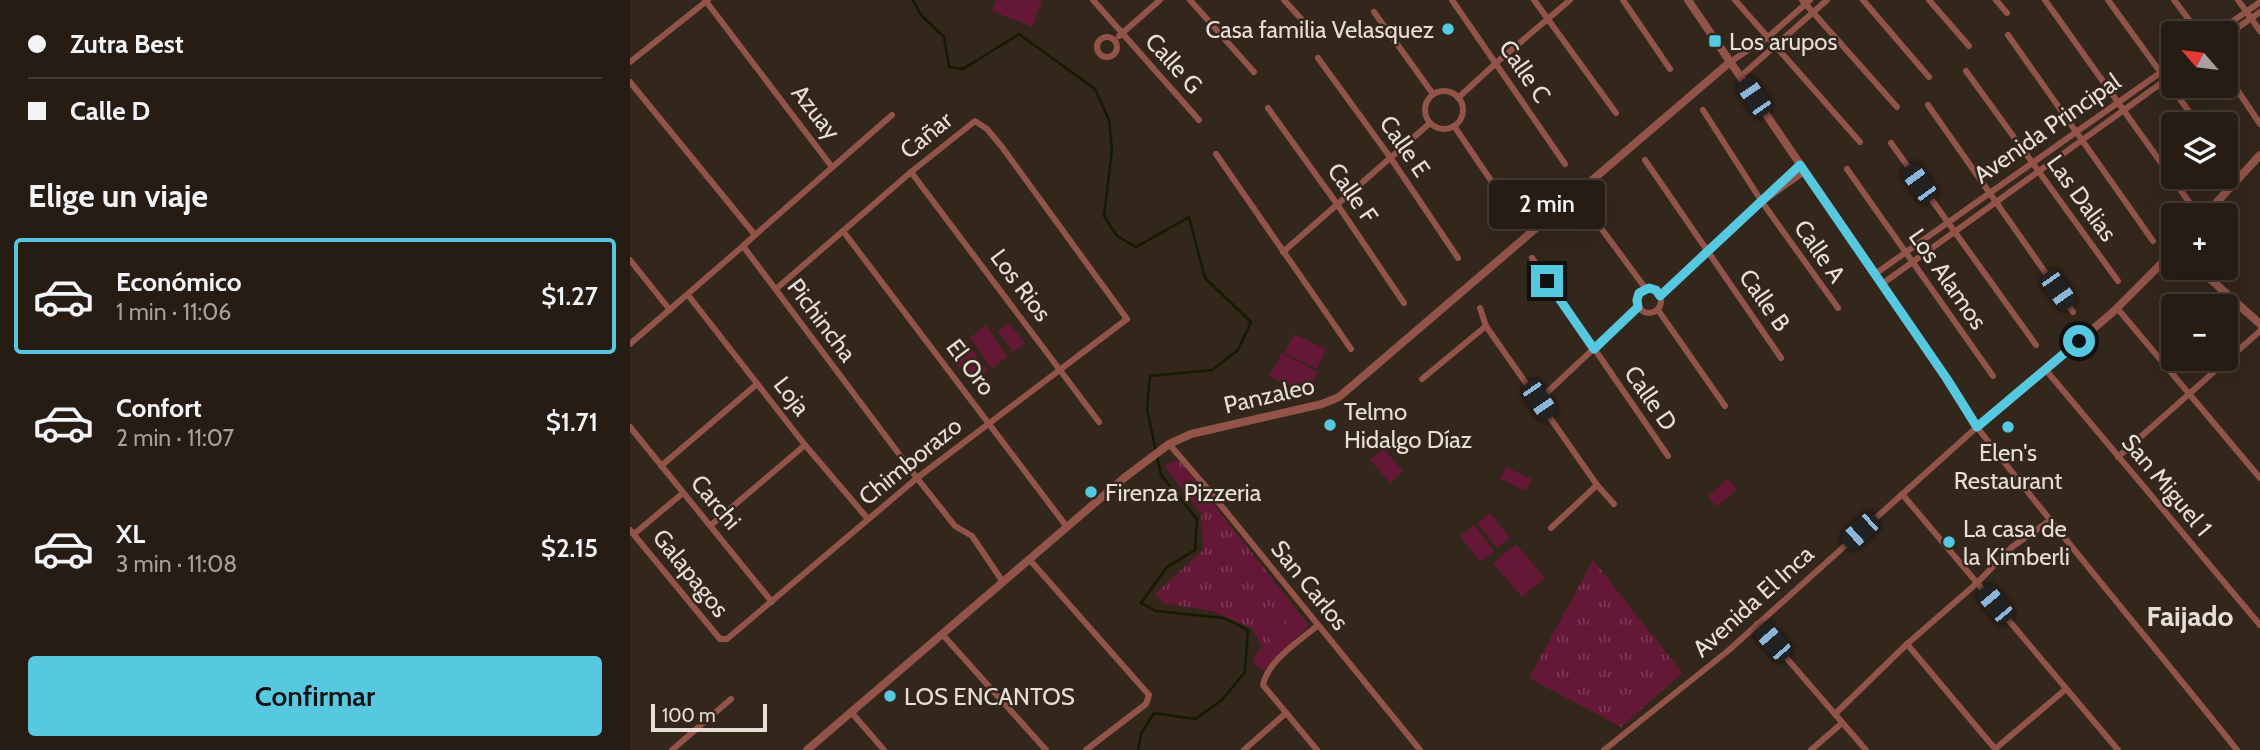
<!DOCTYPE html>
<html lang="es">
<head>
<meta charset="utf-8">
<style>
  :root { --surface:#261c14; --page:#2e251d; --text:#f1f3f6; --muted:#a4a1a0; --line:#423a34; --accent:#56c9e1 }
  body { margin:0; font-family:Cabin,sans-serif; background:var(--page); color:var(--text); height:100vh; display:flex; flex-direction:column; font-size:26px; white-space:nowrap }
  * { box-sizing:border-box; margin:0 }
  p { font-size:23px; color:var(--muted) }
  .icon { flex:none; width:38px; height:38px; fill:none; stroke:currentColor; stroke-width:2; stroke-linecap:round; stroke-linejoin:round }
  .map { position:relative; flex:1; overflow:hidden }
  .drawer { display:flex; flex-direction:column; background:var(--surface); width:630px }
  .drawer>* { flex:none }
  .guide { display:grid; align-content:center; height:154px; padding:0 28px; background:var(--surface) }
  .needle { width:46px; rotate:298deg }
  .buttons { position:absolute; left:1531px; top:21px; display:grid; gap:14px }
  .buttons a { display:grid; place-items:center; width:77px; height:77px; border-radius:7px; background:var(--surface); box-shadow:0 7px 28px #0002,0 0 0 2px var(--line); font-size:35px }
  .scale { position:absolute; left:21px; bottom:18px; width:116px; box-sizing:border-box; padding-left:7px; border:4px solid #e7ded7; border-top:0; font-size:19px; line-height:24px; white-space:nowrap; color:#e7ded7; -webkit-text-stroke:5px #33261b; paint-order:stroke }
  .end { position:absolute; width:32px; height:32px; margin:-16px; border:9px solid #56c9e1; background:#111; box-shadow:0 0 0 4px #111 }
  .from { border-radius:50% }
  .bubble { position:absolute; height:49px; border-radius:7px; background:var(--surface); box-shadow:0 7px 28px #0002,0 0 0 2px var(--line); font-size:23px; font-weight:600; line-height:49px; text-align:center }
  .car { position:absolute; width:21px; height:42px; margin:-21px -10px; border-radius:9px; box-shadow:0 0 5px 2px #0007; background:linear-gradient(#222 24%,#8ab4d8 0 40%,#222 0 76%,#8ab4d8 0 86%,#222 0) }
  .guide b { display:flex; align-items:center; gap:24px; height:66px; font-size:26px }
  .guide b+b { border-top:2px solid var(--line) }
  .guide i { width:18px; height:18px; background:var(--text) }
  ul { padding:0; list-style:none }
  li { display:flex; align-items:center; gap:21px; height:116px; margin:0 14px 10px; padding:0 14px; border:4px solid transparent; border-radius:7px }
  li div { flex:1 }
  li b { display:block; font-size:26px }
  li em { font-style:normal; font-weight:600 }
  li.current { border-color:var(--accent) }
  li>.icon { width:63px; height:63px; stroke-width:1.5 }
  h2 { padding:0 28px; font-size:32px; line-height:84px }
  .cta { display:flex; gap:14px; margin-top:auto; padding:14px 28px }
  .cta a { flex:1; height:80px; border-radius:7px; background:var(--accent); color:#111; font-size:28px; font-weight:600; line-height:80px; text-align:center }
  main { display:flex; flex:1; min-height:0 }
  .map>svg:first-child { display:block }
</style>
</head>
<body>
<main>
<section class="drawer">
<div class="guide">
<b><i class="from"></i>Zutra Best</b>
<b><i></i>Calle D</b>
</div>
<h2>Elige un viaje</h2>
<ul>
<li class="current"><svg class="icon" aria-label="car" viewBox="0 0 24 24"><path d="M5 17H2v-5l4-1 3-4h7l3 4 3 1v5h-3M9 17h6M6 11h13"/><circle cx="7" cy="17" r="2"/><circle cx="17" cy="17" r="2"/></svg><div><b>Económico</b><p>1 min · 11:06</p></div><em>$1.27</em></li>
<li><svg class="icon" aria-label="car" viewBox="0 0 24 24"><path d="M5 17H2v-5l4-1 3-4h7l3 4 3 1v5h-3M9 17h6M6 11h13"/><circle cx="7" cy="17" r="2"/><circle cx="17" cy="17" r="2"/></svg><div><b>Confort</b><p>2 min · 11:07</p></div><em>$1.71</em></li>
<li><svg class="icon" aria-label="car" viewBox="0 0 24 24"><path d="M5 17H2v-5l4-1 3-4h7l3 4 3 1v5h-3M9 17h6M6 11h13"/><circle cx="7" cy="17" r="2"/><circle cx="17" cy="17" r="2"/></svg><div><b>XL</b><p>3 min · 11:08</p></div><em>$2.15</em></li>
</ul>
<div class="cta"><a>Confirmar</a></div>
</section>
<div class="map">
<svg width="1630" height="750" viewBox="0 0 1630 750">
  <defs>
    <pattern id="grass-tufts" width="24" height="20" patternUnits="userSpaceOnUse" patternTransform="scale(1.75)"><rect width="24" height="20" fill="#641836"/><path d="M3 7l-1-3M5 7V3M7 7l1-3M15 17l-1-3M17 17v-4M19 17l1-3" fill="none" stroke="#7a3952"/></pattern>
  </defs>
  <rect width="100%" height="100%" fill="#33261b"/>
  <g fill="url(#grass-tufts)">
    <path d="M546,460L551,463L679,625L633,671L622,661L632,646L621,628L582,611L533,603L525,594L573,550L571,513L534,466Z"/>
    <path d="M963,560L1052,673L991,727L899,678Z"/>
  </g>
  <g fill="#641836">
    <path d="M366,0H408L412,1L402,27L362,11Z"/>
    <path d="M379,323L395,343L383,352L368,331Z"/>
    <path d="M356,325L377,356L362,369L340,338Z"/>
    <path d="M664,334L696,349L687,369L655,353Z"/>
    <path d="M335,340L358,371L342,383L318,354Z"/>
    <path d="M652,353L688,372L676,395L639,376Z"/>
    <path d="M753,448L773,471L760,483L740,460Z"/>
    <path d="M876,467L902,479L896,491L870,479Z"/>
    <path d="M1098,479L1107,489L1087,507L1078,496Z"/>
    <path d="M860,513L880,538L867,548L847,523Z"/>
    <path d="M844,525L864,551L850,562L830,536Z"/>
    <path d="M886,544L915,578L892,597L863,563Z"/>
    <path d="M655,602L670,620L660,627L646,610Z"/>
    <path d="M640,605L662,633L646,647L623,620Z"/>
  </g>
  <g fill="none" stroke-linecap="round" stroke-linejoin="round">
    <path stroke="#141b00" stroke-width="2.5" d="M283,0L291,15L314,37L319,67L333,69L389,34L465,89L479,120L482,150L474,216L487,236L506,247L559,217L575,278L621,322L608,350L582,370L520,376L517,409L531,475L567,519L565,550L537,567L511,603L526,611L594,618L618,630L615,672L592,700L565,719L524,713L511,734L508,750"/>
    <g stroke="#925449" stroke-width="6">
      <path d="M75,0L202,167"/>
      <path d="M463,0L569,120"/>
      <path d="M560,0L624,72"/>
      <path d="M654,0L674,22"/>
      <path d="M822,0L935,164"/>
      <path d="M904,0L986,113"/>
      <path d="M993,0L1040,69"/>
      <path d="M1105,0L1230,142"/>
      <path d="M1172,0L1267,107"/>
      <path d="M1233,0L1299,77"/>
      <path d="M1299,0L1339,46"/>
      <path d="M1366,0L1377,13"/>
      <path d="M1415,0L1559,202"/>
      <path d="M1478,0L1568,124"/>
      <path d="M1544,0L1569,33"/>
      <path d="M1608,0L1630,31"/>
      <path d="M744,12L803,94"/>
      <path d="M1586,33L1630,2"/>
      <path d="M1378,35L1523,241"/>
      <path d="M489,36L530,0"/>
      <path d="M1596,36L1630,12"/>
      <circle cx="477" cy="47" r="10"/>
      <path d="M688,58L760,157L828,258"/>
      <path d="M0,62L78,0"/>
      <path d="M1100,62L1138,37L1180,0"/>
      <path d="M1336,71L1488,281"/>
      <path d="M1596,73L1630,124"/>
      <path d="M1110,77L1197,0"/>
      <path d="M0,82L125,235L113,246L287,478L325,526L342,536L373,582"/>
      <circle cx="814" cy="110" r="19"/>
      <path d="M828,98L866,63L940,0"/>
      <path d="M1298,105L1443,312"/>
      <path d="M638,108L707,204L774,303"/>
      <path d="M1073,110L1132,202L1208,308"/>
      <path d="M824,126L881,210"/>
      <path d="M1261,143L1406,345"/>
      <path d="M586,154L721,349"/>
      <path d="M1015,160L1151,358"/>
      <path d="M1217,169L1363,376"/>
      <path d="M281,172L469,422"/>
      <path d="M1140,193L1170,165"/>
      <path d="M959,212L1016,289"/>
      <path d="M213,231L437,527"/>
      <path d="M125,235L262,115"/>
      <path d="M653,252L800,123"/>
      <path d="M902,258L1038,456"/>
      <path d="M0,260L40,310"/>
      <path d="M1245,274L1544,63"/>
      <path d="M1252,284L1544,74"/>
      <circle cx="1019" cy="301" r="12"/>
      <path d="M58,295L175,445L238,519"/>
      <path d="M1030,296L1077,250L1132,202L1174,172"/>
      <path d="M850,308L856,326L967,485L984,504"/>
      <path d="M1487,308L1630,478"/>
      <path d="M1028,310L1095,406"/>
      <path d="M0,344L113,246"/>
      <path d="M1415,369L1630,625"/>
      <path d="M792,379L856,326"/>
      <path d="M909,400L1008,307"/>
      <path d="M0,427L142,602"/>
      <path d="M539,444L576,487L790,750"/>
      <path d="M1488,457L1630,331"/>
      <path d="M31,466L127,384"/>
      <path d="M1272,494L1488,750"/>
      <path d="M81,525L175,445"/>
      <path d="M921,528L967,485"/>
      <path d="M0,530L90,639H97L287,478L497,319L372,147L357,129L345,121L281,172L146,289"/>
      <path d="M4,534L53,493"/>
      <path d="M399,559L519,695L516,704L456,750"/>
      <path d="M1127,624L1236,750"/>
      <path d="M312,634L416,750"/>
      <path d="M221,712L254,750"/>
      <path d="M1205,714L1277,644"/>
      <path d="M1365,749L1436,689"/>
      <path d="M42,750L101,699"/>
      <path d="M614,750L656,713"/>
      <path d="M687,750L633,685C638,660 670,641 688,625"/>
      <path d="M974,750L1099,650L1347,427C1431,537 1521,642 1607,750"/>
      <path d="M1181,750L1212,723"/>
      <path d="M1366,750L1277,644L1347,583L1382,547L1419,521"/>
    </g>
    <g stroke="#925449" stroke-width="8">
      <path d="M1058,0L1316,378L1347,427L1483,312L1544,251"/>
      <path d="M1575,215L1630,155"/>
      <path d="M1568,268L1630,324"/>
      <path d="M177,750L494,478L539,444L561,434L692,404L709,397L1100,62"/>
    </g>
  </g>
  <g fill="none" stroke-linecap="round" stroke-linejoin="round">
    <path stroke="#56c9e1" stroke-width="9" d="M917,281L964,349L1008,307L1007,300L1009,293L1019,288L1026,290L1030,296L1170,165L1317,379L1347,427L1449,341"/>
  </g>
  <g fill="#56c9e1" stroke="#33261b" stroke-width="2.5">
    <circle cx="818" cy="29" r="7"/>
    <rect x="1078" y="34" width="14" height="14" rx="3.5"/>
    <circle cx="700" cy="425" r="7"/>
    <circle cx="1378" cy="427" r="7"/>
    <circle cx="461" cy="492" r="7"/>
    <circle cx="1319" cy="542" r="7"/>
    <circle cx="260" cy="696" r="7"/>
  </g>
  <g text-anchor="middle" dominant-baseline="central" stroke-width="5" stroke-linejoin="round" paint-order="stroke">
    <g font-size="24" fill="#e7ded7" stroke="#33261b" text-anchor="start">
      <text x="804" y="29" text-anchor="end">Casa familia Velasquez</text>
      <text x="1099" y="41">Los arupos</text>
      <text x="714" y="411">Telmo<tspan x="714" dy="28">Hidalgo Díaz</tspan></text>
      <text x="1378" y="452" text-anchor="middle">Elen's<tspan x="1378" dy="28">Restaurant</tspan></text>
      <text x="475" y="492">Firenza Pizzeria</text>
      <text x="1333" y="528">La casa de<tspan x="1333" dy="28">la Kimberli</tspan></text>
      <text x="274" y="696">LOS ENCANTOS</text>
    </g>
    <g font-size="24" fill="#e7ded7" stroke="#33261b">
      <text transform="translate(544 63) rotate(48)">Calle G</text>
      <text transform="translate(895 71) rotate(55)">Calle C</text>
      <text transform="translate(186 112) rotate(52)">Azuay</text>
      <text transform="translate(1417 128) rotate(-35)">Avenida Principal</text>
      <text transform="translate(296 135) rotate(-39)">Cañar</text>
      <text transform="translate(775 146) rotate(55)">Calle E</text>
      <text transform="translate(723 193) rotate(55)">Calle F</text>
      <text transform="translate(1452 198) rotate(54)">Las Dalias</text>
      <text transform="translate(1190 251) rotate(55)">Calle A</text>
      <text transform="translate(1318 279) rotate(55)">Los Alamos</text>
      <text transform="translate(391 285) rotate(53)">Los Rios</text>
      <text transform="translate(1135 300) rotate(55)">Calle B</text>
      <text transform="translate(192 320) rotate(53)">Pichincha</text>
      <text transform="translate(341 367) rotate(53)">El Oro</text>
      <text transform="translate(639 395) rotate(-13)">Panzaleo</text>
      <text transform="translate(162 396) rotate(52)">Loja</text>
      <text transform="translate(1021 398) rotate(55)">Calle D</text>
      <text transform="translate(280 461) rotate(-39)">Chimborazo</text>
      <text transform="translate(1537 485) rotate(50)">San Miguel 1</text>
      <text transform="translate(86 502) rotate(50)">Carchi</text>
      <text transform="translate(61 573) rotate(51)">Galapagos</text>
      <text transform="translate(680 585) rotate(51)">San Carlos</text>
      <text transform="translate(1123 601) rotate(-42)">Avenida El Inca</text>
    </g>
    <g font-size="28" font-weight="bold" fill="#e7ded7" stroke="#33261b">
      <text x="1560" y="616">Faijado</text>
    </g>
  </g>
</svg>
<div class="buttons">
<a><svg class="needle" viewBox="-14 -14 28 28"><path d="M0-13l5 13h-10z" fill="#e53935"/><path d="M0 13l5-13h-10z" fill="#a4a1a0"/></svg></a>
<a><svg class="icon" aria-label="layers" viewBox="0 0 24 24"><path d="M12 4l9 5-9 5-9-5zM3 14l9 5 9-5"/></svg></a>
<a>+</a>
<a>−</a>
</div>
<div class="scale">100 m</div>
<i class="end from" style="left:1449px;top:341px"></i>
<i class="end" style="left:917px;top:281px"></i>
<div class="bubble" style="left:859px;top:180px;width:116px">2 min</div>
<i class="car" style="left:1124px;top:97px;rotate:326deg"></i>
<i class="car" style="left:1289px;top:183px;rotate:324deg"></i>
<i class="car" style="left:1428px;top:290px;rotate:145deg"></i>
<i class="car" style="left:909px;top:400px;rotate:146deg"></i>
<i class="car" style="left:1230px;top:531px;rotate:228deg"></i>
<i class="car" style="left:1365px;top:604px;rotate:320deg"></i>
<i class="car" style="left:1143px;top:642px;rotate:319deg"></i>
</div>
</main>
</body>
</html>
